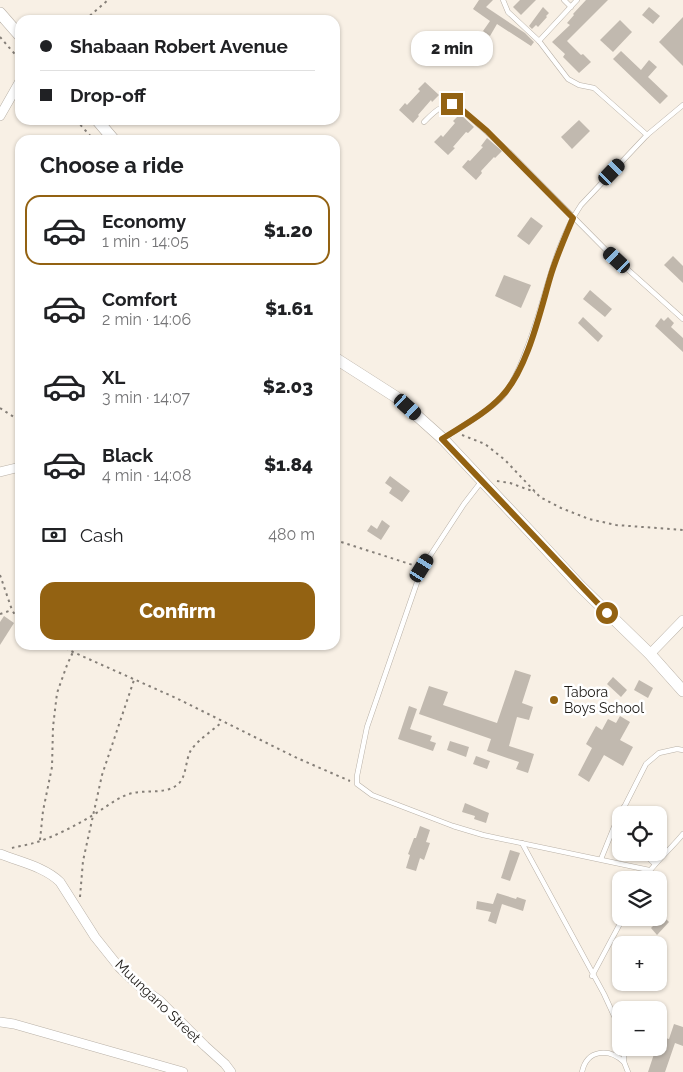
<!DOCTYPE html>
<html lang="en">
<head>
<meta charset="utf-8">
<style>
  :root { --surface:#fff; --page:#f2f2f2; --text:#202124; --muted:#757577; --line:#e0e0e0; --accent:#936212 }
  body { margin:0; font-family:Raleway,sans-serif; background:var(--page); color:var(--text); height:100vh; display:flex; flex-direction:column; font-size:19px; white-space:nowrap }
  * { box-sizing:border-box; margin:0 }
  p { font-size:16px; color:var(--muted) }
  .icon { flex:none; width:28px; height:28px; fill:none; stroke:currentColor; stroke-width:2; stroke-linecap:round; stroke-linejoin:round }
  .map { position:relative; flex:1; overflow:hidden }
  .side { position:absolute; left:15px; top:135px; width:325px; height:515px; display:flex; flex-direction:column; background:var(--surface); border-radius:15px; box-shadow:0 1px 4px #0004 }
  .side>* { flex:none }
  .guide { position:absolute; left:15px; top:15px; width:325px; height:110px; border-radius:15px; box-shadow:0 1px 4px #0004; display:grid; align-content:center; height:110px; padding:0 25px; background:var(--surface) }
  .fabs { position:absolute; left:612px; top:806px; display:grid; gap:10px }
  .fabs a { display:grid; place-items:center; width:55px; height:55px; border-radius:10px; background:var(--surface); box-shadow:0 1px 4px #0004; font-size:25px }
  .end { position:absolute; width:22px; height:22px; margin:-11px; border:6px solid #936212; background:#fff; box-shadow:0 0 0 2px #fff }
  .from { border-radius:50% }
  .bubble { position:absolute; height:35px; border-radius:15px; background:var(--surface); box-shadow:0 1px 4px #0004; font-size:16px; font-weight:800; line-height:35px; text-align:center }
  .car { position:absolute; width:15px; height:30px; margin:-15px -8px; border-radius:6px; box-shadow:0 0 4px 1px #0007; background:linear-gradient(#222 24%,#8ab4d8 0 40%,#222 0 76%,#8ab4d8 0 86%,#222 0) }
  .guide b { display:flex; align-items:center; gap:18px; height:48px; font-size:19px }
  .guide b+b { border-top:1px solid var(--line) }
  .guide i { width:12px; height:12px; background:var(--text) }
  ul { padding:0; list-style:none }
  li { display:flex; align-items:center; gap:15px; height:70px; margin:0 10px 8px; padding:0 15px; border:2px solid transparent; border-radius:15px }
  li div { flex:1 }
  li b { display:block; font-size:19px }
  li em { font-style:normal; font-weight:800 }
  li.active { border-color:var(--accent) }
  li>.icon { width:45px; height:45px; stroke-width:1.5 }
  h2 { padding:0 25px; font-size:22px; line-height:60px }
  .pay { display:flex; align-items:center; gap:12px; height:55px; padding:0 25px; font-size:19px }
  .pay p { margin-inline-start:auto }
  .cta { display:flex; gap:10px; margin-top:auto; padding:10px 25px }
  .cta a { flex:1; height:58px; border-radius:15px; background:var(--accent); color:#fff; font-size:20px; font-weight:800; line-height:58px; text-align:center }
  .map>svg:first-child { display:block }
</style>
</head>
<body>
<div class="map">
<svg width="683" height="1072" viewBox="0 0 683 1072">
  <rect width="100%" height="100%" fill="#f8f0e5"/>
  <g fill="#c1b9af">
    <path d="M479,0H493L486,7L525,33L534,42L531,46L497,24L490,36L483,31L490,21L473,9Z"/>
    <path d="M520,0H536L521,15L513,7Z"/>
    <path d="M586,0H608L567,41L581,55L583,54L591,62L579,73L563,57L565,54L552,42L570,25L567,23L574,15L573,14Z"/>
    <path d="M543,7L549,13L546,16L547,17L538,27L536,25L532,29L529,26Z"/>
    <path d="M649,7L660,16L653,24L642,15Z"/>
    <path d="M683,17V66L659,42Z"/>
    <path d="M620,20L632,32L613,52L600,40Z"/>
    <path d="M621,51L641,70L649,60L657,67L648,77L668,96L660,104L613,59Z"/>
    <path d="M425,82L439,95L432,102L431,100L418,115L419,116L413,123L399,110L405,103L407,105L420,91L418,89Z"/>
    <path d="M460,114L474,127L468,133L466,132L453,147L455,148L448,155L434,142L441,135L443,137L455,123L453,121Z"/>
    <path d="M579,120L590,131L572,149L561,137Z"/>
    <path d="M487,138L502,151L495,158L494,157L481,171L482,173L476,180L462,167L468,160L470,161L483,147L481,146Z"/>
    <path d="M531,217L543,226L529,245L517,236Z"/>
    <path d="M673,256L683,266V283L664,265Z"/>
    <path d="M504,275L531,285L521,308L495,296Z"/>
    <path d="M590,290L612,309L605,317L583,299Z"/>
    <path d="M583,317L603,336L598,342L578,323Z"/>
    <path d="M668,317L674,323L671,327L683,338V352L655,326L661,318L664,321Z"/>
    <path d="M390,476L410,491L402,502L389,493L392,488L385,483Z"/>
    <path d="M382,520L390,526L381,540L367,531L371,525L377,529Z"/>
    <path d="M4,616L14,623L0,645V622Z"/>
    <path d="M515,670L531,675L522,703L533,707L529,720L517,717L509,746L534,754L528,773L516,769L519,762L487,751L491,739L419,714L429,686L448,692L443,705L497,723Z"/>
    <path d="M613,677L627,690L621,697L607,684Z"/>
    <path d="M639,680L653,688L648,698L634,690Z"/>
    <path d="M409,706L417,709L410,729L432,736L430,741L436,743L433,751L398,739Z"/>
    <path d="M620,716L630,722L620,740L633,747L623,766L604,755L589,782L578,775L592,748L586,744L596,726L602,730L608,719L616,723Z"/>
    <path d="M450,741L469,747L466,757L447,750Z"/>
    <path d="M476,756L490,761L487,769L473,764Z"/>
    <path d="M465,803L489,813L486,823L474,819L475,816L462,812Z"/>
    <path d="M420,826L430,830L426,842L430,843L424,860L420,858L416,871L406,868L410,855L408,854L414,838H416Z"/>
    <path d="M510,850L520,853L510,881L501,878Z"/>
    <path d="M497,893L516,899L517,897L526,900L523,911L502,904L496,924L488,921L491,912L476,909L477,901L493,904Z"/>
    <path d="M663,916L669,922L657,935L651,928Z"/>
    <path d="M674,1024L683,1027V1046L675,1043L665,1072H648L656,1048H659V1036L669,1039Z"/>
  </g>
  <g fill="none" stroke-linecap="round" stroke-linejoin="round">
    <defs>
      <g id="service">
        <path d="M503,0L508,12L539,41L568,79L579,85L594,88L647,135"/>
        <path d="M564,0L571,7"/>
        <path d="M539,41L577,0"/>
        <path d="M424,122C434,112 445,100 460,108L509,152L606,250L683,319"/>
        <path d="M444,438C461,427 489,411 503,396C514,382 521,365 527,348C545,303 553,246 581,205L647,135L683,105"/>
        <path d="M481,482L464,504L422,568L367,727L357,776V784L372,795L453,826L483,835L649,870"/>
        <path d="M624,807L626,815"/>
        <path d="M522,843L604,994L621,1031"/>
        <path d="M642,852L655,864"/>
        <path d="M601,859L614,827L646,764L659,753L677,749L683,750"/>
        <path d="M643,880C654,863 670,850 683,834"/>
        <path d="M592,976L623,918"/>
        <path d="M624,1048V1062L628,1072"/>
        <path d="M582,1072C587,1049 609,1048 624,1062"/>
      </g>
      <g id="minor">
        <path d="M0,116L20,81"/>
        <path d="M0,472L20,467"/>
        <path d="M650,654L683,620"/>
        <path d="M0,854C20,862 45,867 60,882L95,937L119,967L139,986L159,1000L205,1046L225,1064L231,1072"/>
        <path d="M0,1022L14,1024L183,1072"/>
      </g>
      <g id="tertiary">
        <path d="M0,13L20,36"/>
        <path d="M97,120L114,140"/>
        <path d="M335,358L396,397L443,439L534,536L580,586L650,654L683,691"/>
      </g>
    </defs>
    <use href="#service" stroke="#b9b1a7" stroke-width="5.5"/>
    <use href="#minor" stroke="#b9b1a7" stroke-width="10"/>
    <use href="#tertiary" stroke="#b9b1a7" stroke-width="12"/>
    <g stroke="#857f78" stroke-width="2" stroke-dasharray="2.5 4" stroke-linecap="butt">
      <path d="M85,20L108,0"/>
      <path d="M0,37L20,60"/>
      <path d="M76,120L94,140"/>
      <path d="M0,408L20,421"/>
      <path d="M462,435L485,444L505,460L540,497L561,508L589,519L616,525L683,530"/>
      <path d="M497,481L510,483L535,492"/>
      <path d="M335,540L416,566"/>
      <path d="M0,575L12,610L20,623"/>
      <path d="M0,614L12,610"/>
      <path d="M60,645L73,652L176,698L297,758L350,781"/>
      <path d="M40,840L43,811L52,767L53,727L57,693L67,665L73,652"/>
      <path d="M12,848C19,846 27,845 34,843C54,837 75,826 93,815C105,808 115,799 129,794C144,789 164,795 177,785C187,778 185,760 191,750C199,739 212,731 222,722"/>
      <path d="M80,897L83,861L102,775L134,680"/>
    </g>
    <use href="#service" stroke="#fff" stroke-width="4.5"/>
    <use href="#minor" stroke="#fff" stroke-width="9"/>
    <use href="#tertiary" stroke="#fff" stroke-width="11"/>
  </g>
  <g fill="none" stroke-linecap="round" stroke-linejoin="round">
    <path stroke="#936212" stroke-width="6" d="M452,104L460,108L487,131L573,218C565,237 556,257 550,278C540,312 527,371 501,397C485,414 462,426 442,439L607,613"/>
  </g>
  <circle fill="#936212" stroke="#fff" stroke-width="2" cx="554" cy="700" r="5"/>
  <g text-anchor="middle" dominant-baseline="central" stroke-width="5" stroke-linejoin="round" paint-order="stroke">
    <g font-size="14" fill="#1f1c18" stroke="#fff" text-anchor="start">
      <text x="564" y="692">Tabora<tspan x="564" dy="16">Boys School</tspan></text>
    </g>
    <g font-size="14" fill="#1f1c18" stroke="#fff">
      <text transform="translate(158 1001) rotate(44)">Muungano Street</text>
    </g>
  </g>
</svg>
<div class="fabs">
<a><svg class="icon" aria-label="locate" viewBox="0 0 24 24"><circle cx="12" cy="12" r="6"/><path d="M12 2v4M12 18v4M2 12h4M18 12h4"/></svg></a>
<a><svg class="icon" aria-label="layers" viewBox="0 0 24 24"><path d="M12 4l9 5-9 5-9-5zM3 14l9 5 9-5"/></svg></a>
<a>+</a>
<a>−</a>
</div>
<i class="end from" style="left:607px;top:613px"></i>
<i class="end" style="left:452px;top:104px"></i>
<div class="bubble" style="left:411px;top:31px;width:82px">2 min</div>
<i class="car" style="left:612px;top:172px;rotate:44deg"></i>
<i class="car" style="left:617px;top:260px;rotate:313deg"></i>
<i class="car" style="left:408px;top:407px;rotate:132deg"></i>
<i class="car" style="left:422px;top:568px;rotate:32deg"></i>
<div class="guide">
<b><i class="from"></i>Shabaan Robert Avenue</b>
<b><i></i>Drop-off</b>
</div>
<section class="side">
<h2>Choose a ride</h2>
<ul>
<li class="active"><svg class="icon" aria-label="car" viewBox="0 0 24 24"><path d="M5 17H2v-5l4-1 3-4h7l3 4 3 1v5h-3M9 17h6M6 11h13"/><circle cx="7" cy="17" r="2"/><circle cx="17" cy="17" r="2"/></svg><div><b>Economy</b><p>1 min · 14:05</p></div><em>$1.20</em></li>
<li><svg class="icon" aria-label="car" viewBox="0 0 24 24"><path d="M5 17H2v-5l4-1 3-4h7l3 4 3 1v5h-3M9 17h6M6 11h13"/><circle cx="7" cy="17" r="2"/><circle cx="17" cy="17" r="2"/></svg><div><b>Comfort</b><p>2 min · 14:06</p></div><em>$1.61</em></li>
<li><svg class="icon" aria-label="car" viewBox="0 0 24 24"><path d="M5 17H2v-5l4-1 3-4h7l3 4 3 1v5h-3M9 17h6M6 11h13"/><circle cx="7" cy="17" r="2"/><circle cx="17" cy="17" r="2"/></svg><div><b>XL</b><p>3 min · 14:07</p></div><em>$2.03</em></li>
<li><svg class="icon" aria-label="car" viewBox="0 0 24 24"><path d="M5 17H2v-5l4-1 3-4h7l3 4 3 1v5h-3M9 17h6M6 11h13"/><circle cx="7" cy="17" r="2"/><circle cx="17" cy="17" r="2"/></svg><div><b>Black</b><p>4 min · 14:08</p></div><em>$1.84</em></li>
</ul>
<div class="pay"><svg class="icon" aria-label="cash" viewBox="0 0 24 24"><path d="M3 7h18v10H3z"/><circle cx="12" cy="12" r="2"/></svg>Cash<p>480 m</p></div>
<div class="cta"><a>Confirm</a></div>
</section>
</div>
</body>
</html>
